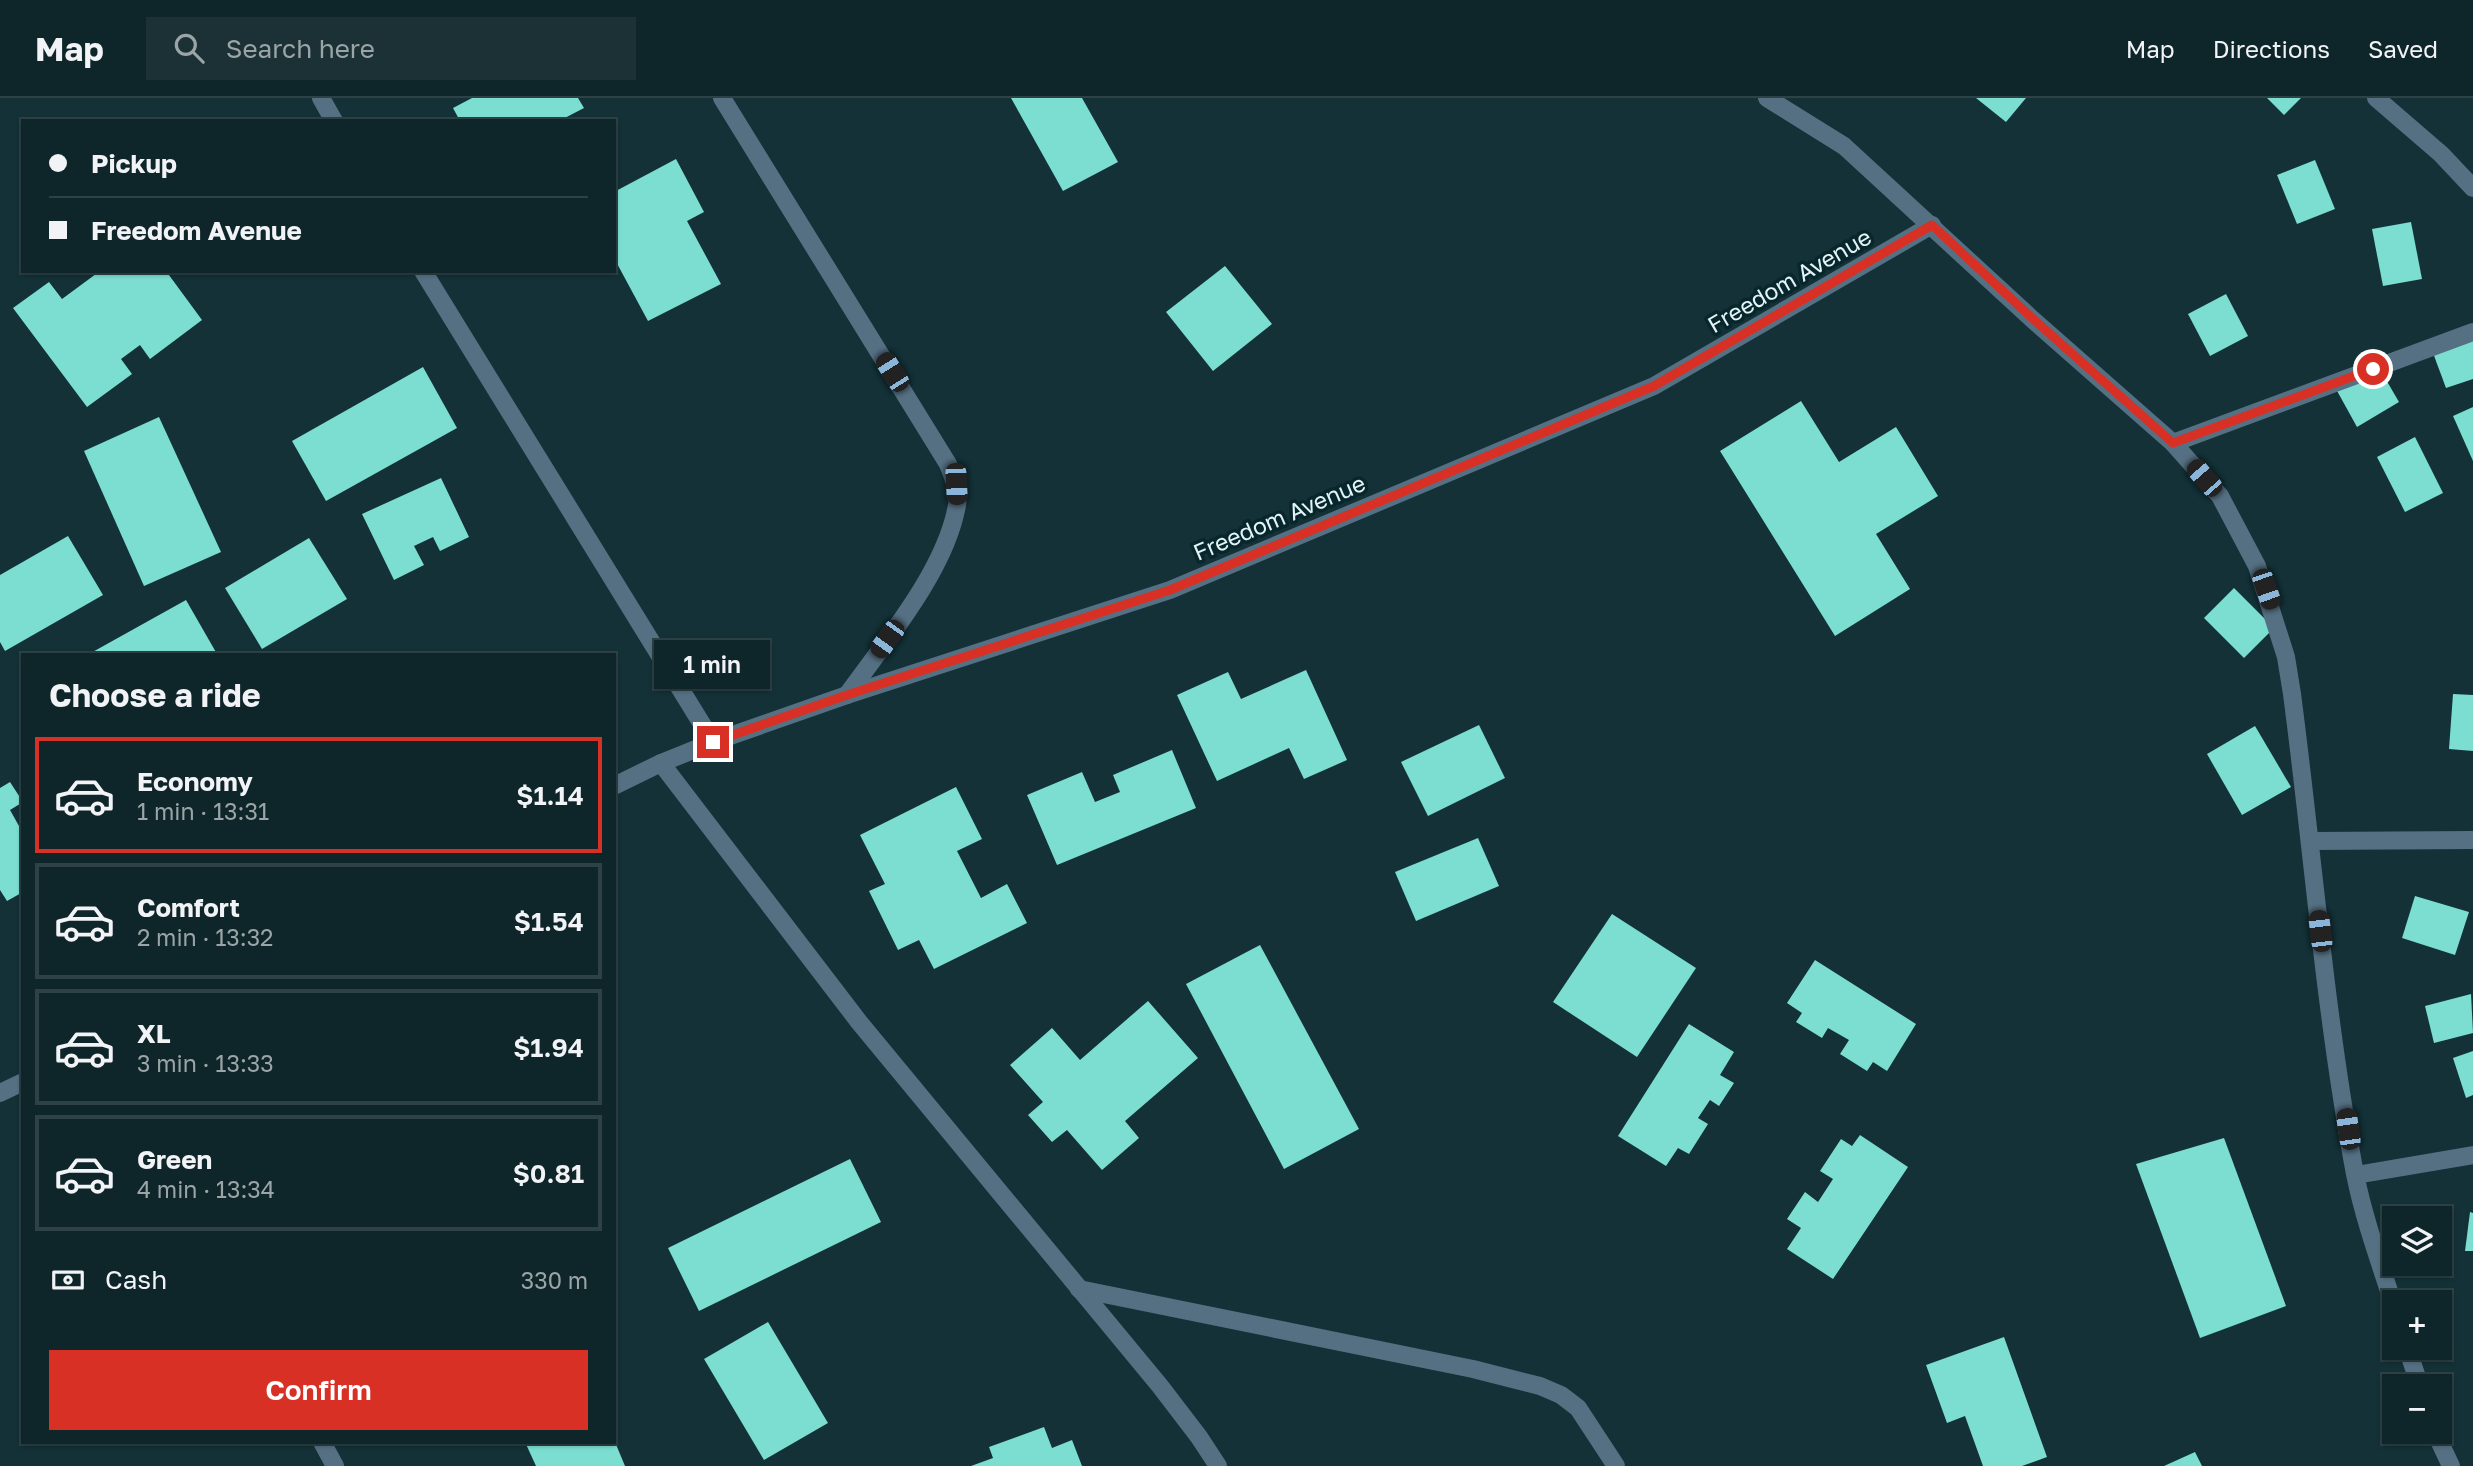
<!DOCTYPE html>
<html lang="en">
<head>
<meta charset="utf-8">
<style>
  :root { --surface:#0e2529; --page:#1c3135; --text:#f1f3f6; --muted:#9ba5a8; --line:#2e4246; --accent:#d93025 }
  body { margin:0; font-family:"Golos Text",sans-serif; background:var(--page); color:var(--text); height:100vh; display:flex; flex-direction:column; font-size:26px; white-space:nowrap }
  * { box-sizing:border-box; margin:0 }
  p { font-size:23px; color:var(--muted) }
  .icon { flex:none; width:38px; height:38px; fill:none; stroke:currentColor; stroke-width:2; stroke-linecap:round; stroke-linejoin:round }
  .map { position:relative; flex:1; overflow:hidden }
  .side { position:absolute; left:21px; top:555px; width:595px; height:791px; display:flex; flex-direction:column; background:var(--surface); border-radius:0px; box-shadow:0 2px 5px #0004,0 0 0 2px var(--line) }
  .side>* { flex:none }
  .banner { position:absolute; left:21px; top:21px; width:595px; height:154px; border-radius:0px; box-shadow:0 2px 5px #0004,0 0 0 2px var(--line); display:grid; align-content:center; height:154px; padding:0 28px; background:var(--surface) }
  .fabs { position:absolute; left:2382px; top:1108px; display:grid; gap:14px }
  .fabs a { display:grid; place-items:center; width:70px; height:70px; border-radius:0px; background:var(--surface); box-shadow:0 2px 5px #0004,0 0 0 2px var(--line); font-size:35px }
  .end { position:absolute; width:32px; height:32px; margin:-16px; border:9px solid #d93025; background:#fff; box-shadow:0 0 0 4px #fff }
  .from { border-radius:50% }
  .bubble { position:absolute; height:49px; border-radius:0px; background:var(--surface); box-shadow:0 2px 5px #0004,0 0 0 2px var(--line); font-size:23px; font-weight:600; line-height:49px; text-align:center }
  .car { position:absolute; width:21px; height:42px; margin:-21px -10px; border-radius:9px; box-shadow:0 0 5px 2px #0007; background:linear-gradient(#222 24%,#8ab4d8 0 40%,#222 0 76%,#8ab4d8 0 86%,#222 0) }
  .banner b { display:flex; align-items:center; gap:24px; height:66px; font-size:26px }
  .banner b+b { border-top:2px solid var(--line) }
  .banner i { width:18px; height:18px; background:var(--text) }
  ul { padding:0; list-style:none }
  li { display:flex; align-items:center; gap:21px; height:116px; margin:0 14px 10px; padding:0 14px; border:4px solid var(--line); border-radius:0px }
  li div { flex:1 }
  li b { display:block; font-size:26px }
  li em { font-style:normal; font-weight:600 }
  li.active { border-color:var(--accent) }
  li>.icon { width:63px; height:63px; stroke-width:1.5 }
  h2 { padding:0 28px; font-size:32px; line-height:84px }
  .pay { display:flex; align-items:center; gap:18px; height:77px; padding:0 28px; font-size:26px }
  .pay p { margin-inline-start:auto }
  .action { display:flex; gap:14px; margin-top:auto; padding:14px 28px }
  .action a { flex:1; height:80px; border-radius:0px; background:var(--accent); color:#fff; font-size:28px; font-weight:600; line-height:80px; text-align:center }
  header { display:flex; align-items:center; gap:42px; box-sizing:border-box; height:98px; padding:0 35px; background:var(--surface); border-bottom:2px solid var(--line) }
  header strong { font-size:33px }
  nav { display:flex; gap:38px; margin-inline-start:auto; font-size:24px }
  .search { width:490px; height:63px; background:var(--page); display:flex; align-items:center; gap:18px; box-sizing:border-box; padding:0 24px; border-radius:0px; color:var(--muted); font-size:26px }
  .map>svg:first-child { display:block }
</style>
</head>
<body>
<header>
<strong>Map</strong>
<div class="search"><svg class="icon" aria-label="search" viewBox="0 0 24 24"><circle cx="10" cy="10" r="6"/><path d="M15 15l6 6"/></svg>Search here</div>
<nav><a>Map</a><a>Directions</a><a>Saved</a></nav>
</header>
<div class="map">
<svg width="2473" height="1368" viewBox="0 0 2473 1368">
  <rect width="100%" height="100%" fill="#133137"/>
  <g fill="#7bded0">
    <path d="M472,0H578L584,10L559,23H460L453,10Z"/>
    <path d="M1011,0H1082L1118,64L1063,93Z"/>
    <path d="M1976,0H2026L2006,24Z"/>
    <path d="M2267,0H2301L2284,17Z"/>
    <path d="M676,61L704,114L687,123L721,186L648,223L614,160V94Z"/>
    <path d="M2315,62L2335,111L2297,126L2277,77Z"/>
    <path d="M2411,124L2422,181L2383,188L2372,131Z"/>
    <path d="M1225,168L1272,226L1213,273L1166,214Z"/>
    <path d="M100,173H166L202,222L150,261L140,247L121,261L132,276L87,309L13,210L49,184L62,201Z"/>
    <path d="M2226,196L2248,238L2210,258L2188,216Z"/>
    <path d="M2473,241V281L2446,290L2433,255Z"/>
    <path d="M2378,268L2399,304L2357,329L2336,291Z"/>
    <path d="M423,269L457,330L326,403L292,343Z"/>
    <path d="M1801,303L1839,364L1896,329L1938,398L1876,436L1910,491L1835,538L1720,353Z"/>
    <path d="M2473,309V363L2453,318Z"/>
    <path d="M159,319L221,454L144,488L84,353Z"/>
    <path d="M2415,339L2443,395L2405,414L2377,359Z"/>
    <path d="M441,380L469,439L440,453L433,439L414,448L424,467L394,482L362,416Z"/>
    <path d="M68,438L103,497L5,553L0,544V477Z"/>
    <path d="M309,440L347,501L262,551L225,490Z"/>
    <path d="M2234,490L2274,530L2244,560L2204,520Z"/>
    <path d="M186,502L217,556H89Z"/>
    <path d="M1306,572L1347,662L1304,681L1289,650L1217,683L1177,597L1228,574L1241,601Z"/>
    <path d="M2453,596L2473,597V653L2449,651Z"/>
    <path d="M1479,627L1505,680L1428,718L1401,664Z"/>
    <path d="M2255,628L2291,689L2242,717L2207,656Z"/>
    <path d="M1172,652L1196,710L1057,767L1027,697L1082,674L1095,704L1120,694L1113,677Z"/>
    <path d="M10,684L23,704L10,712L19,728L23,726V794L7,803L0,792V690Z"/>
    <path d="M956,689L982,741L957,753L981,800L1007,786L1027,825L934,871L919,842L898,852L869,793L885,786L860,737Z"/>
    <path d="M1478,740L1499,788L1416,823L1395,774Z"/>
    <path d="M2415,798L2469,814L2455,857L2402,840Z"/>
    <path d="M1612,816L1696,870L1637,959L1553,904Z"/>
    <path d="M1260,847L1359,1031L1284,1071L1186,886Z"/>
    <path d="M1815,862L1916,926L1887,973L1873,964L1867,973L1840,956L1849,942L1828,930L1822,940L1796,924L1802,915L1787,905Z"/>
    <path d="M2471,896L2473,935L2434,945L2425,908Z"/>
    <path d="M1148,903L1198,960L1125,1023L1139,1040L1102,1072L1067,1032L1052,1044L1028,1017L1043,1004L1010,967L1052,930L1080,962Z"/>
    <path d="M1689,926L1734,954L1720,977L1734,985L1719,1008L1710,1002L1698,1020L1708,1026L1689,1056L1678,1050L1666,1068L1618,1038Z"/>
    <path d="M2473,953V997L2466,1000L2453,960Z"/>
    <path d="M1860,1037L1908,1069L1833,1181L1787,1151L1801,1130L1787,1121L1805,1094L1818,1104L1833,1081L1820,1073L1841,1041L1852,1048Z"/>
    <path d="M2224,1040L2286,1208L2200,1240L2136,1066Z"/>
    <path d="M850,1061L881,1124L699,1213L668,1150Z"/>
    <path d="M2470,1114L2473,1115V1153H2465Z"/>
    <path d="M768,1224L828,1325L764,1362L704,1261Z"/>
    <path d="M2004,1239L2047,1359L2022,1368H1983L1965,1318L1947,1325L1926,1267Z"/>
    <path d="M1044,1329L1052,1350L1072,1342L1082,1368H971L993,1360L989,1349Z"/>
    <path d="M525,1344H615L625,1368H536Z"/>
    <path d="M2195,1354L2202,1368H2164Z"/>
  </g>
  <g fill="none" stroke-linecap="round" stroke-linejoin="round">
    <g stroke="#557083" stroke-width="18">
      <path d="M321,0L334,23"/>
      <path d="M722,0L948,366C953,379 959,392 957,407C946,472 885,544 847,597"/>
      <path d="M2376,0L2441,56L2473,90"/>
      <path d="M423,173L713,644"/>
      <path d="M2173,345L2473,234"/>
      <path d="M661,665L859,924L1160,1288L1199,1339L1218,1368"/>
      <path d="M614,688L661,665L713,644L847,597L1170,492L1654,288L1932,127"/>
      <path d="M2310,743L2473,742"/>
      <path d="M0,995L23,984"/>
      <path d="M2356,1077L2473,1057"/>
      <path d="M1079,1191L1473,1271L1540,1288L1561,1297L1578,1310L1616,1368"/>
      <path d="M322,1344L335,1368"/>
    </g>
    <g stroke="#557083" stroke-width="18">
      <path d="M1767,0L1844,48L2032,221L2173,345L2220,398L2257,468L2286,559L2292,596C2313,756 2325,917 2355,1076C2364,1121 2380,1165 2394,1208"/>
      <path d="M2407,1250L2420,1288"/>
      <path d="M2435,1334L2451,1368"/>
    </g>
  </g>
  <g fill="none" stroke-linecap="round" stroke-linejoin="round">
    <path stroke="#d93025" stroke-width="9" d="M713,644L847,597L1170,492L1654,288L1932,127L2032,220L2173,345L2373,271"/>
  </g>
  <g text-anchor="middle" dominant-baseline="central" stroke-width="7" stroke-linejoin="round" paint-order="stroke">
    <g font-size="23" fill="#e3f4f8" stroke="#08272d">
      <text transform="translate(1789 182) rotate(-30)">Freedom Avenue</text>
      <text transform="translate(1279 419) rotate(-23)">Freedom Avenue</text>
    </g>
  </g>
</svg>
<div class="fabs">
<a><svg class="icon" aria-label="layers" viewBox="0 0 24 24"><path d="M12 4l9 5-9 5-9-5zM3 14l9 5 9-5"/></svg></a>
<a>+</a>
<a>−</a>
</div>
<i class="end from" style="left:2373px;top:271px"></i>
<i class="end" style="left:713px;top:644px"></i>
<div class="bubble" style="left:654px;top:542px;width:116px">1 min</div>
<i class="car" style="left:892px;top:274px;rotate:328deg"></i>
<i class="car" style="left:2204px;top:380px;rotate:319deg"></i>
<i class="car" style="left:956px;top:386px;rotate:177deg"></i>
<i class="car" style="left:2266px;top:491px;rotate:161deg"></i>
<i class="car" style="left:887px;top:541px;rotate:216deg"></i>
<i class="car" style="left:2320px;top:833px;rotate:353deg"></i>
<i class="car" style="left:2348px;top:1031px;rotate:352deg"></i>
<div class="banner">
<b><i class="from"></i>Pickup</b>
<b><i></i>Freedom Avenue</b>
</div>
<section class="side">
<h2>Choose a ride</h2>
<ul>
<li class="active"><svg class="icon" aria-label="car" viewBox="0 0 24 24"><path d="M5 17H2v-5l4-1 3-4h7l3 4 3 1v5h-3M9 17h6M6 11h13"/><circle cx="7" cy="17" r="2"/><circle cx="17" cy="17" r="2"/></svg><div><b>Economy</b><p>1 min · 13:31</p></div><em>$1.14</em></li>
<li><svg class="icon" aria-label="car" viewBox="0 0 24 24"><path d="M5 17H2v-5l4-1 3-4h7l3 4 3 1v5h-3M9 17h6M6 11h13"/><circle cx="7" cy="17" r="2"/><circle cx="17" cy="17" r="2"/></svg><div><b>Comfort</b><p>2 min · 13:32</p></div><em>$1.54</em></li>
<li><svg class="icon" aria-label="car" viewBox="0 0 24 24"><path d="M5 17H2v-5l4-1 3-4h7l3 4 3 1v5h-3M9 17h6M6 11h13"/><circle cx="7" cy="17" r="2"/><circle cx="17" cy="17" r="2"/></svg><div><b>XL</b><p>3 min · 13:33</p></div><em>$1.94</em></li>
<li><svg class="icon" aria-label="car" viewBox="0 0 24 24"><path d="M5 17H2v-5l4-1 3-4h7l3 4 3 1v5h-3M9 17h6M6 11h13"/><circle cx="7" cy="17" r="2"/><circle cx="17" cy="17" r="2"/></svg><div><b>Green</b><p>4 min · 13:34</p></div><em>$0.81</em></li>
</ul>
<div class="pay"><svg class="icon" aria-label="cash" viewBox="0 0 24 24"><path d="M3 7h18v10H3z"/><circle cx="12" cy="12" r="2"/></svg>Cash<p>330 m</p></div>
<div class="action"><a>Confirm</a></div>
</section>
</div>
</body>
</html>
